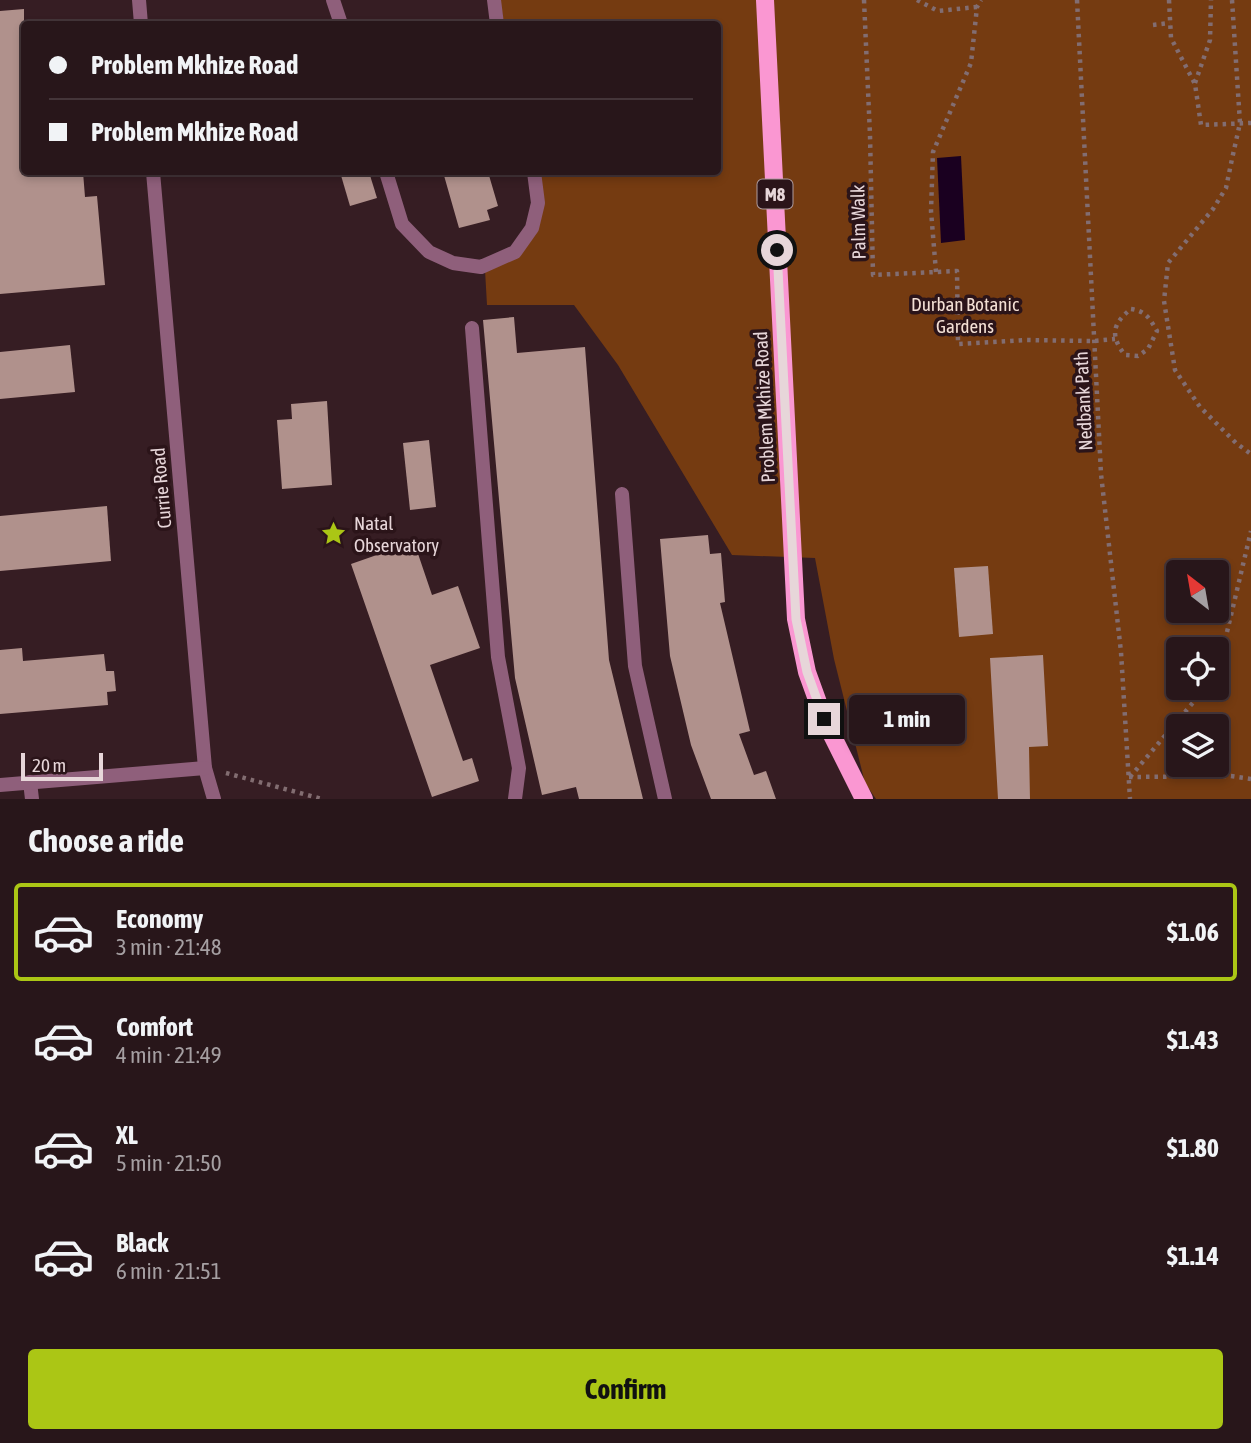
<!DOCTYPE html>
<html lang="en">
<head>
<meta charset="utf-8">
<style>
  :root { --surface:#28161a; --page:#301f23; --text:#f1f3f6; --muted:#a59fa2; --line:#443539; --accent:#abc615 }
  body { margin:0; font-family:"Asap Condensed",sans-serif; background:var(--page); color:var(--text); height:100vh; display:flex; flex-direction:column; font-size:26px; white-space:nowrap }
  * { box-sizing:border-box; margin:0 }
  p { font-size:23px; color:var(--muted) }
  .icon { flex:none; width:38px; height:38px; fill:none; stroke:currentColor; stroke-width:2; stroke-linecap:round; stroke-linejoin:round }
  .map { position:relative; height:799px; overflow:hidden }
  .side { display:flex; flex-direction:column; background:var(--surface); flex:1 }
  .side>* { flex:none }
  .guide { position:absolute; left:21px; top:21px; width:700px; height:154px; border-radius:7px; box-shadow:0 4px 10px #0003,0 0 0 2px var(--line); display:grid; align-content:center; height:154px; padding:0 28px; background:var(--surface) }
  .needle { width:46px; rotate:329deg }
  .controls { position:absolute; left:1166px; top:560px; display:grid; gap:14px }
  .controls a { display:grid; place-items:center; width:63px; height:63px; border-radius:7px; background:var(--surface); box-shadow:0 4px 10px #0003,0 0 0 2px var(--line); font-size:35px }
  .scale { position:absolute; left:21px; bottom:18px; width:82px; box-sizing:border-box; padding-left:7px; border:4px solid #e7d6d9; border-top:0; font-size:19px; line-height:24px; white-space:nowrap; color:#e7d6d9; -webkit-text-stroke:5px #2b1419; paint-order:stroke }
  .end { position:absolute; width:32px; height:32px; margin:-16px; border:9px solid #e7d6d9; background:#111; box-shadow:0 0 0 4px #111 }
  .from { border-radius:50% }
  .bubble { position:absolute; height:49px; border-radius:7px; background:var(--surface); box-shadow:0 4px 10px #0003,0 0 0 2px var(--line); font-size:23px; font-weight:700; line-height:49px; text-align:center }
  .guide b { display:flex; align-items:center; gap:24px; height:66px; font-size:26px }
  .guide b+b { border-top:2px solid var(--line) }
  .guide i { width:18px; height:18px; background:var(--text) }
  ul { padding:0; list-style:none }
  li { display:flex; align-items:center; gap:21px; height:98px; margin:0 14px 10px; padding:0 14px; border:4px solid transparent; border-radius:7px }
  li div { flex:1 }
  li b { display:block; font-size:26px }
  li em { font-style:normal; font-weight:700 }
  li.on { border-color:var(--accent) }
  li>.icon { width:63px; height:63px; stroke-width:1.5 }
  h2 { padding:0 28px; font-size:32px; line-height:84px }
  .primary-button { display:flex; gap:14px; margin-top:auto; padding:14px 28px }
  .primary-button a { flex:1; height:80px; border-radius:7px; background:var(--accent); color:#111; font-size:28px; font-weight:700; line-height:80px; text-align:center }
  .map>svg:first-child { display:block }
</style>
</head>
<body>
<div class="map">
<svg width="1251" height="799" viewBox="0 0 1251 799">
  <rect width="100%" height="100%" fill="#361d23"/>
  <path fill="#753b11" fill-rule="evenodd" d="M500,0H1251V799H876L865,783L834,659L815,558L732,555L618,365L574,305H487L485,270L522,252L537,172H718V24H504ZM1178,572H1216V611H1178ZM1178,649H1216V688H1178ZM1178,726H1216V765H1178Z"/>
  <path fill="#1a0020" d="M961,156L965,240L941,243L937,158Z"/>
  <g fill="#b0918c">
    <path d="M24,9V172H83L85,197L97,196L105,285L0,294V11Z"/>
    <path d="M340,172H369L377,198L350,206Z"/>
    <path d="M443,172H488L498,206L487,210L490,220L459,228Z"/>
    <path d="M514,317L517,353L585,347L609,660L643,799H579L576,787L542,795L515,678L483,320Z"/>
    <path d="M70,345L75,392L0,399V352Z"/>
    <path d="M327,401L332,485L282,489L277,420L292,419L291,404Z"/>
    <path d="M429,440L436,507L410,510L403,443Z"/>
    <path d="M107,506L111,561L0,571V516Z"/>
    <path d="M708,535L710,554L721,553L725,602L720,603L750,731L739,734L754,775L766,771L776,799H711L691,745L670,656L660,539Z"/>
    <path d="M414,542L432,595L458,586L480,648L430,665L463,761L472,758L479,781L432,797L351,564Z"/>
    <path d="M988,566L993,634L959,637L954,568Z"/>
    <path d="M22,648L23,661L104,654L106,671H114L116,691L107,692L108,705L0,714V650Z"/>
    <path d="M1043,655L1048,746L1029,747L1030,799H998L990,658Z"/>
  </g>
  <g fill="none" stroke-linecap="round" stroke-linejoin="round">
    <g stroke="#826d71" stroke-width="4.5" stroke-dasharray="3.5 5" stroke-linecap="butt">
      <path d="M864,0L870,135L873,275L957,271L958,344L1025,340L1094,341L1115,339"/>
      <path d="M917,0L938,11L977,7"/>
      <path d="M1077,0L1101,474L1121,652L1130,799"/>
      <path d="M1169,0L1171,38L1195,84L1201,125L1251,123"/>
      <path d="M1232,0L1240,123L1232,159L1226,188L1213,209L1168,263L1164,301L1175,370L1200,407L1236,443L1251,454"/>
      <path d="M1153,25L1170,23"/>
      <path d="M1195,83L1210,40L1211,0"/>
      <path d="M936,272L931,211L933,152L971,63L977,7L981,0"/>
      <path d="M1131,309C1146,311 1150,319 1157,331L1148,349L1138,356L1125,355C1110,336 1112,324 1131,309Z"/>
      <path d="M1216,655L1227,632L1251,531"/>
      <path d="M226,773L322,799"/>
      <path d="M1129,777L1231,776L1251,779"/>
      <path d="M1130,777L1196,699L1201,688"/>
    </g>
    <g stroke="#8f5f7b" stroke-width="14">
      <path d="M472,328L498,657L519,768L515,799"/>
      <path d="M622,494L635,666L665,799"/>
      <path d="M30,782L32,799"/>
    </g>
    <g stroke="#8f5f7b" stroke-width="14">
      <path d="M139,0L141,24"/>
      <path d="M333,0L341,24"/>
      <path d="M494,0L497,24"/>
      <path d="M153,172L205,768L214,799"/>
      <path d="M386,172L402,224L429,252L453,263L481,267L515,252L532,228L538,203L534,172"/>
      <path d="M0,785L205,768"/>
    </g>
    <path stroke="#fa97d2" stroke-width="18" d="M765,0L796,619L807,672L824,719L864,799"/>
  </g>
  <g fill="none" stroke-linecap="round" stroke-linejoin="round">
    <path stroke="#e7d6d9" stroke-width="9" d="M777,250L796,619L807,672L824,719"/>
  </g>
  <defs>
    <symbol id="sight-bare" viewBox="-9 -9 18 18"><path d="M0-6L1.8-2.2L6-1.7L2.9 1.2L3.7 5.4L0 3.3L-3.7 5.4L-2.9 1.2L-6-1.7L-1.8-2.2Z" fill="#abc615" stroke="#2b1419" stroke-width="2.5" paint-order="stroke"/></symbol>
  </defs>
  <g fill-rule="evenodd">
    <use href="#sight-bare" x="316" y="516" width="35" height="35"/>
  </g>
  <g text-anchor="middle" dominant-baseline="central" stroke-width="7" stroke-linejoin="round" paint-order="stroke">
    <rect fill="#2b1419" stroke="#af9c9f" stroke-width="2" x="757.5" y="179.5" width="35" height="29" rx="5"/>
    <g font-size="18" font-weight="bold" fill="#e7d6d9">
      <text x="775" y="194">M8</text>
    </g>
    <g font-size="19" fill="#e7d6d9" stroke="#2b1419">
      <text transform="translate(858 222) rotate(-91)">Palm Walk</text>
      <text transform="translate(1083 401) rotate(-93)">Nedbank Path</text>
      <text transform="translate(764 407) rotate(-93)">Problem Mkhize Road</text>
      <text transform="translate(161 488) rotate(-95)">Currie Road</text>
    </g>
    <g font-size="19" fill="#f3dfd4" stroke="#2b1419">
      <text x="965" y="304">Durban Botanic<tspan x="965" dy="22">Gardens</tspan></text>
    </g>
    <g font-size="19" fill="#e7d6d9" stroke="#2b1419" text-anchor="start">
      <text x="354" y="523">Natal<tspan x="354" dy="22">Observatory</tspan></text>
    </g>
  </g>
</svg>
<div class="controls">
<a><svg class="needle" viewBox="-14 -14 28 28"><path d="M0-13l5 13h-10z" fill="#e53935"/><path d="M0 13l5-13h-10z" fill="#a59fa2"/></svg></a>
<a><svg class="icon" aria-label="locate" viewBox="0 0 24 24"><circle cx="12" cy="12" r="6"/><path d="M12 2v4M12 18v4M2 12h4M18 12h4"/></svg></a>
<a><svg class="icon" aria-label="layers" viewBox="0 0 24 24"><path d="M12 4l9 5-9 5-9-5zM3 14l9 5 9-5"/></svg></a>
</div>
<div class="scale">20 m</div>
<i class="end from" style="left:777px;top:250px"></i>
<i class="end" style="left:824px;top:719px"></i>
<div class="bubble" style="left:849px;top:695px;width:116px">1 min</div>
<div class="guide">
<b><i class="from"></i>Problem Mkhize Road</b>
<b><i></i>Problem Mkhize Road</b>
</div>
</div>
<section class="side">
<h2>Choose a ride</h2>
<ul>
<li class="on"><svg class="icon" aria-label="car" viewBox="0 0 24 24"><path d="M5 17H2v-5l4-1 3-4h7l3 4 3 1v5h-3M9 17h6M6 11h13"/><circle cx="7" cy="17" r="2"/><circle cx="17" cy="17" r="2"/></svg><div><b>Economy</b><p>3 min · 21:48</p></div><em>$1.06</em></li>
<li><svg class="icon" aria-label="car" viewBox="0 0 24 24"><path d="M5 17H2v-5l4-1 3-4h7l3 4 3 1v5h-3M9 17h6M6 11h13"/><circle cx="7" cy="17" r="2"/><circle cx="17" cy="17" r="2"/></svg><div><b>Comfort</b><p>4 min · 21:49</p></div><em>$1.43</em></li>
<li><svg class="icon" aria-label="car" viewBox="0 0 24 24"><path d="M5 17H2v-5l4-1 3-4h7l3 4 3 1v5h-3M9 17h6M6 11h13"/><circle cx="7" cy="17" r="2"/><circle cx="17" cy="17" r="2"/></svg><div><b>XL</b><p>5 min · 21:50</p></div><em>$1.80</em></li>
<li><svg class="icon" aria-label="car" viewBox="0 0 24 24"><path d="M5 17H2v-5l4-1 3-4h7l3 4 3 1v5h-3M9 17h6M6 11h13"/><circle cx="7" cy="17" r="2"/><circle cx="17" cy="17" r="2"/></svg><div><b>Black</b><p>6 min · 21:51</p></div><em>$1.14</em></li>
</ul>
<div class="primary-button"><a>Confirm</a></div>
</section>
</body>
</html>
